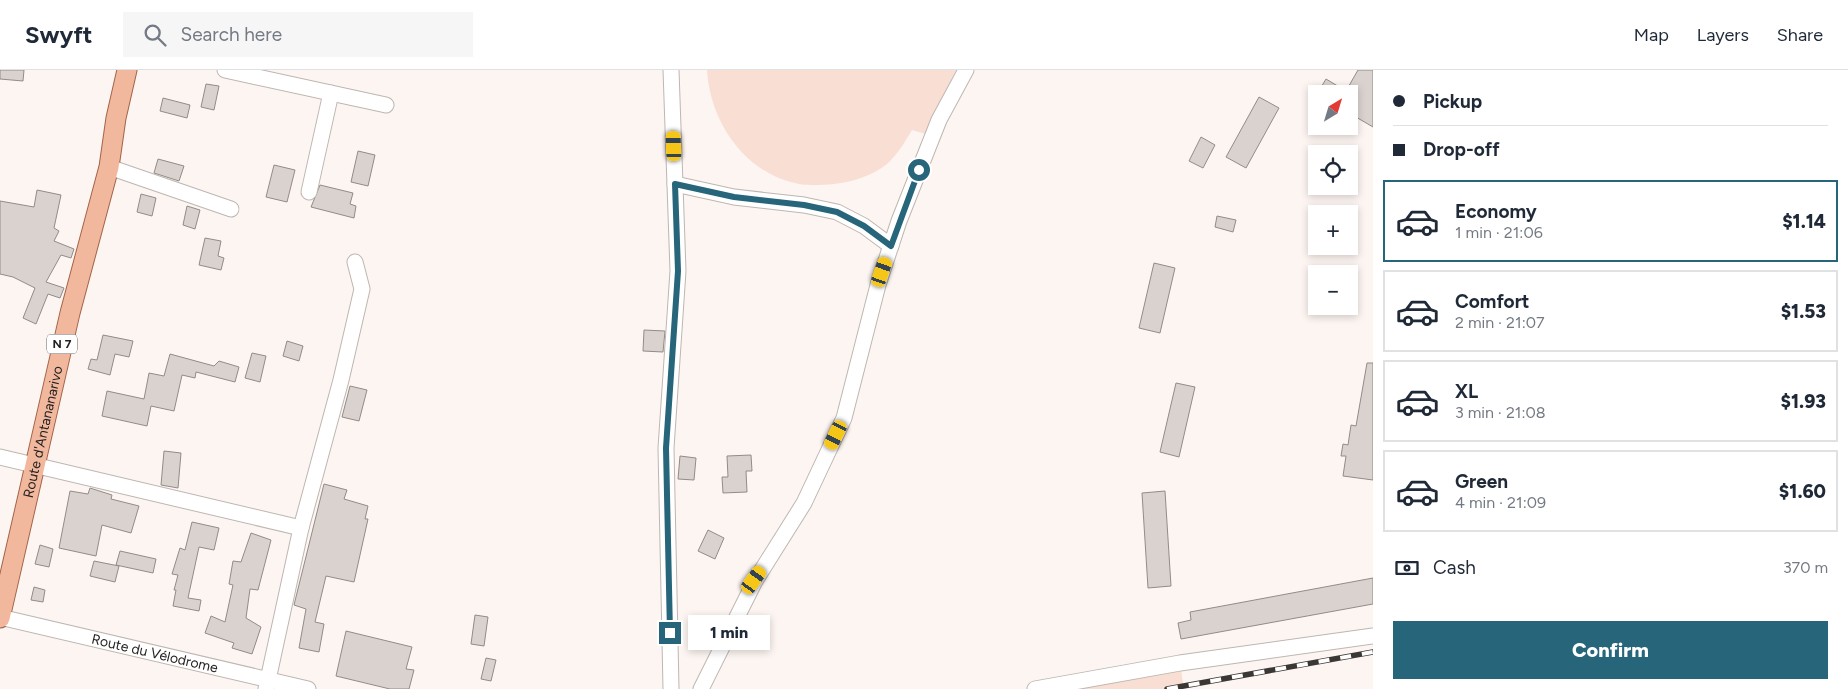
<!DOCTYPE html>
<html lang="en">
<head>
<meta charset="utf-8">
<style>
  :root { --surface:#fff; --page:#f6f6f7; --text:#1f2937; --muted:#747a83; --line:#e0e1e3; --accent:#26657a }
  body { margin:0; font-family:Figtree,sans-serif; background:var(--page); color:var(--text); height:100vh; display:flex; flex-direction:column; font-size:19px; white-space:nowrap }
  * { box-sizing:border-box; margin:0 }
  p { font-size:16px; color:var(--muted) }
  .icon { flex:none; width:28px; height:28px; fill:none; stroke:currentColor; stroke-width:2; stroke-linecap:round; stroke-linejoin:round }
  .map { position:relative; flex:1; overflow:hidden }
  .details { display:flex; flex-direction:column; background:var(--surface); width:475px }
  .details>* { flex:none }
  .hud { display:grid; align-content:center; height:110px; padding:0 20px; background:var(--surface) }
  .needle { width:32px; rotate:38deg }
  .tools { position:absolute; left:1308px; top:15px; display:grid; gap:10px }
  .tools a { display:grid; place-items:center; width:50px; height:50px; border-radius:0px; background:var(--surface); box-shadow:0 2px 8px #0003; font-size:25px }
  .end { position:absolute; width:22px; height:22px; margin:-11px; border:6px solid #26657a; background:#fff; box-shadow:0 0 0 2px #fff }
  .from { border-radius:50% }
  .bubble { position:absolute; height:35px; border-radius:0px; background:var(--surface); box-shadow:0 2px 8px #0003; font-size:16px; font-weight:800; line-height:35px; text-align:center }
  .car { position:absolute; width:15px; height:30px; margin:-15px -8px; border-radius:6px; box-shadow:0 0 4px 1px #0007; background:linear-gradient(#f5c518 24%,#345 0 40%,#f5c518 0 76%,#345 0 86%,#f5c518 0) }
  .hud b { display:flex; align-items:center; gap:18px; height:48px; font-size:19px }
  .hud b+b { border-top:1px solid var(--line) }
  .hud i { width:12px; height:12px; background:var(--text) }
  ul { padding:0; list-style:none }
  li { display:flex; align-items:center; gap:15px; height:82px; margin:0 10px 8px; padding:0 10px; border:2px solid var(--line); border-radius:0px }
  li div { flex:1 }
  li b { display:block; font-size:19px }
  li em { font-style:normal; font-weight:800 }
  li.active { border-color:var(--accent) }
  li>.icon { width:45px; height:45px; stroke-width:1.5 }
  .pay { display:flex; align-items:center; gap:12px; height:55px; padding:0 20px; font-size:19px }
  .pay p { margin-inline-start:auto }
  .action { display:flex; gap:10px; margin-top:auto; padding:10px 20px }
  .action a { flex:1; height:58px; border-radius:0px; background:var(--accent); color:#fff; font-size:20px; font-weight:800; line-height:58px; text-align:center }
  header { display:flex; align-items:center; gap:30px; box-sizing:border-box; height:70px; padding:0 25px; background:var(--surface); border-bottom:1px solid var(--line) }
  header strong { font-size:24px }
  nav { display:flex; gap:28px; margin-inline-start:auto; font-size:18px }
  .search { width:350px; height:45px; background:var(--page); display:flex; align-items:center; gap:12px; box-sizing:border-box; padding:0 18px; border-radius:0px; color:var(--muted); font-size:19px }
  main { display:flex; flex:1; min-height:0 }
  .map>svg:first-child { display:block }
</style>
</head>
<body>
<header>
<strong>Swyft</strong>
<div class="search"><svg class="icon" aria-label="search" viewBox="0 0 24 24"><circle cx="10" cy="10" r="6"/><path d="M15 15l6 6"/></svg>Search here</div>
<nav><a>Map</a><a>Layers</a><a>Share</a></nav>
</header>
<main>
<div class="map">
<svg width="1373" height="619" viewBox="0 0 1373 619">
  <rect width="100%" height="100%" fill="#fdf5f1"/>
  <g fill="#f9ded3">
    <path d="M707,0H956L925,64L912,60C905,72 897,85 887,94C872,106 852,112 834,114C823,115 810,116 799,114C745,104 710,52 707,0Z"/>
    <path d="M1180,593L1184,619H1035Z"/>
  </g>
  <g fill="#dad2cf" stroke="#928b87">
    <path d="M0,0H24L23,11L0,9Z"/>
    <path d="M1358,0H1373V57L1349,43V24H1317L1326,9L1346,21Z"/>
    <path d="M206,14L219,16L214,40L201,37Z"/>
    <path d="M1259,27L1279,38L1246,98L1226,87Z"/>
    <path d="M163,28L190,35L187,48L160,41Z"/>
    <path d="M1201,67L1215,75L1203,98L1189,91Z"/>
    <path d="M358,81L375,85L368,116L351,112Z"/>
    <path d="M158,89L184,96L179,111L154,103Z"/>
    <path d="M274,95L295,100L287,132L266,127Z"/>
    <path d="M320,115L353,123L350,134L356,136L354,148L311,137Z"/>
    <path d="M37,120L61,125L54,158L59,161L54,171L74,179L71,188L61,185L46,212L64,218L60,228L48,224L36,254L23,248L35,218L13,207L0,204V131L34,137Z"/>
    <path d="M141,124L156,128L152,146L137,142Z"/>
    <path d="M187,136L200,140L195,159L183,155Z"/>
    <path d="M1217,146L1236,150L1233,162L1215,157Z"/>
    <path d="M205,168L221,171L218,186L224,188L221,200L199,195Z"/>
    <path d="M1154,193L1175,198L1160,263L1139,258Z"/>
    <path d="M644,260L665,261L663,282L643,281Z"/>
    <path d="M103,265L133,271L129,287L115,284L110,305L88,299L91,289L97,290Z"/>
    <path d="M287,271L303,276L299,291L283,286Z"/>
    <path d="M252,283L266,286L260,312L245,308Z"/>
    <path d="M170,284L214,296L219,291L239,297L235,312L196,302L195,308L182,305L174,341L151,336L147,356L102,346L107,321L144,329L149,303L164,306Z"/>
    <path d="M1367,293H1373V410L1343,406L1346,386H1341L1343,374L1348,375L1351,355L1356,356Z"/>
    <path d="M1176,313L1195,317L1179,387L1160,382Z"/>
    <path d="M350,316L367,320L359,351L342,347Z"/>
    <path d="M164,381L181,383L178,418L161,415Z"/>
    <path d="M751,385L752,401H746L747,422L723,423L722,407H728L727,386Z"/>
    <path d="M680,386L696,388L694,410L678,409Z"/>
    <path d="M324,414L347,420L344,429L368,436L365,449H368L354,512L326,506L315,552L324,554L319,582L299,578L306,539L294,535Z"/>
    <path d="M90,418L112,425L111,429L139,436L131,463L102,455L96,486L59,478L70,421L88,424Z"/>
    <path d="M1165,421L1171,516L1148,518L1142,423Z"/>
    <path d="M192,452L219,458L214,480L199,477L188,528L201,530L199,541L173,536L176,520H174L178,505L172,504L180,478L185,480Z"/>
    <path d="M708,460L724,468L715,489L698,481Z"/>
    <path d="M251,463L271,470L258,520L250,519L246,548L261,557L252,584L232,578L234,573L205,563L211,546L225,552L233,515L229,514L233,491L241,492Z"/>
    <path d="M40,475L53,479L49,497L35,494Z"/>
    <path d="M120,481L156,489L153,503L116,495Z"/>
    <path d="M94,491L119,496L115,512L90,506Z"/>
    <path d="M1373,508V534L1181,569L1178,553L1191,550L1190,542Z"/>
    <path d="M34,517L45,520L43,532L31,530Z"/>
    <path d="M475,545L488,547L484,576L471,574Z"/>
    <path d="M346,561L412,577L406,599L414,600L409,619H390L336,606Z"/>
    <path d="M486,588L496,590L491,611L481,609Z"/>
  </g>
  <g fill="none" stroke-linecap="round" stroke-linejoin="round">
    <defs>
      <g id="minor">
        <path d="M225,0L386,35"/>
        <path d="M671,0L678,201L666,378L671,619"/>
        <path d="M109,97L231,139"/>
        <path d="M675,114L734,127L804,135L837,142L864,156L891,176"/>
        <path d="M309,122L331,23"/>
        <path d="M0,387L301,458"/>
        <path id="s1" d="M0,547L308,619"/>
        <path d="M266,619L301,458L341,310L362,219L355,192"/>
        <path d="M701,619L755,511L804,433L844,348L878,215L899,151L939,50L966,0"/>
        <path d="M1035,619L1180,593L1373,566"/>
      </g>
      <g id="major">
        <path id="s2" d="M0,548L70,243L109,97L116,48L127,0"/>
      </g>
    </defs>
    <use href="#minor" stroke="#beb6b2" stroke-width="17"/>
    <use href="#major" stroke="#a36448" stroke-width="21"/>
    <use href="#minor" stroke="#fff" stroke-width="15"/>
    <use href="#major" stroke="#f1b89e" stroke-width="19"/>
    <defs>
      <path id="rail" d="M1167,619L1373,582"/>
    </defs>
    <use href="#rail" stroke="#3a3735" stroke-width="5.5"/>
    <use href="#rail" stroke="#fff" stroke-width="4" stroke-dasharray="11" stroke-linecap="butt"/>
  </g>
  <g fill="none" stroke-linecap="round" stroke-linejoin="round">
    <path stroke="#26657a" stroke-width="6" d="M670,563L666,378L678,201L675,114L734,127L804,135L837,142L864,156L891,176L919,100"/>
  </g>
  <g text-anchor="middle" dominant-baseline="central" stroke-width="4" stroke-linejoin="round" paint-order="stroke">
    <rect fill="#fff" stroke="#666463" stroke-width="1" x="47" y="264.5" width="30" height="19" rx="4"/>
    <g font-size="12" font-weight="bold" fill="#242120">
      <text x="62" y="274">N 7</text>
    </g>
    <g font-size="14" fill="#242120" stroke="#fff">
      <text stroke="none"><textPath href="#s2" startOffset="191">Route d'Antananarivo</textPath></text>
      <text stroke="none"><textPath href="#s1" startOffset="159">Route du Vélodrome</textPath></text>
    </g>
  </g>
</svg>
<div class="tools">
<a><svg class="needle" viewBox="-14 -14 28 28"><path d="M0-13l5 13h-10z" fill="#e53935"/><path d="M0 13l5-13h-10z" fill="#747a83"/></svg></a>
<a><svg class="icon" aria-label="locate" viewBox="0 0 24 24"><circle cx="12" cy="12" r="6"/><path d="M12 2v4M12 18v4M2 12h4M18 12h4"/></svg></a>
<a>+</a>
<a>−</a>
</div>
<i class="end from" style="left:919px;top:100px"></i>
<i class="end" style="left:670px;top:563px"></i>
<div class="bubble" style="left:688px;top:545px;width:82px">1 min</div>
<i class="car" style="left:674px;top:76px;rotate:358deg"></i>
<i class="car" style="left:882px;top:202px;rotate:19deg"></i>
<i class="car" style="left:836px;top:365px;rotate:206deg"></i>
<i class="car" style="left:754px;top:510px;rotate:36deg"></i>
</div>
<section class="details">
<div class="hud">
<b><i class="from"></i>Pickup</b>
<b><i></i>Drop-off</b>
</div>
<ul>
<li class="active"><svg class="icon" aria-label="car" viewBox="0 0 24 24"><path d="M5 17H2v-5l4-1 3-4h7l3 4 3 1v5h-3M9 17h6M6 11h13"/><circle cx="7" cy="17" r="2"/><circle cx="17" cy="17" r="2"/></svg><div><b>Economy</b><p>1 min · 21:06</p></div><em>$1.14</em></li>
<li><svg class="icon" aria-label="car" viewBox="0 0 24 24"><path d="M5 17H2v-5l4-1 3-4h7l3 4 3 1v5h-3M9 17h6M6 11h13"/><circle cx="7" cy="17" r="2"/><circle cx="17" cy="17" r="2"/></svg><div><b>Comfort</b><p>2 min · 21:07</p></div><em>$1.53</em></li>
<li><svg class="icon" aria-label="car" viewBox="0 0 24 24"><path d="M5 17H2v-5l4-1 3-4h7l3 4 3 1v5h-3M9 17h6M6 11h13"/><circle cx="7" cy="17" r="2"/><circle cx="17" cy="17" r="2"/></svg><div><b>XL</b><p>3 min · 21:08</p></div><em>$1.93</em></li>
<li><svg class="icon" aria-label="car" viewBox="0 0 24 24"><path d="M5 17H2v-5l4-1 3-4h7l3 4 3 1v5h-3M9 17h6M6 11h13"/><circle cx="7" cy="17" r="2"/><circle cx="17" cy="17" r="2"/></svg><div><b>Green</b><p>4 min · 21:09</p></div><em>$1.60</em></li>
</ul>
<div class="pay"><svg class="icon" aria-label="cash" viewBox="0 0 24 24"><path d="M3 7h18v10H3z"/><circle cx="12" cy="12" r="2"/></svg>Cash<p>370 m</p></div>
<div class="action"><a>Confirm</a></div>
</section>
</main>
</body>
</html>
